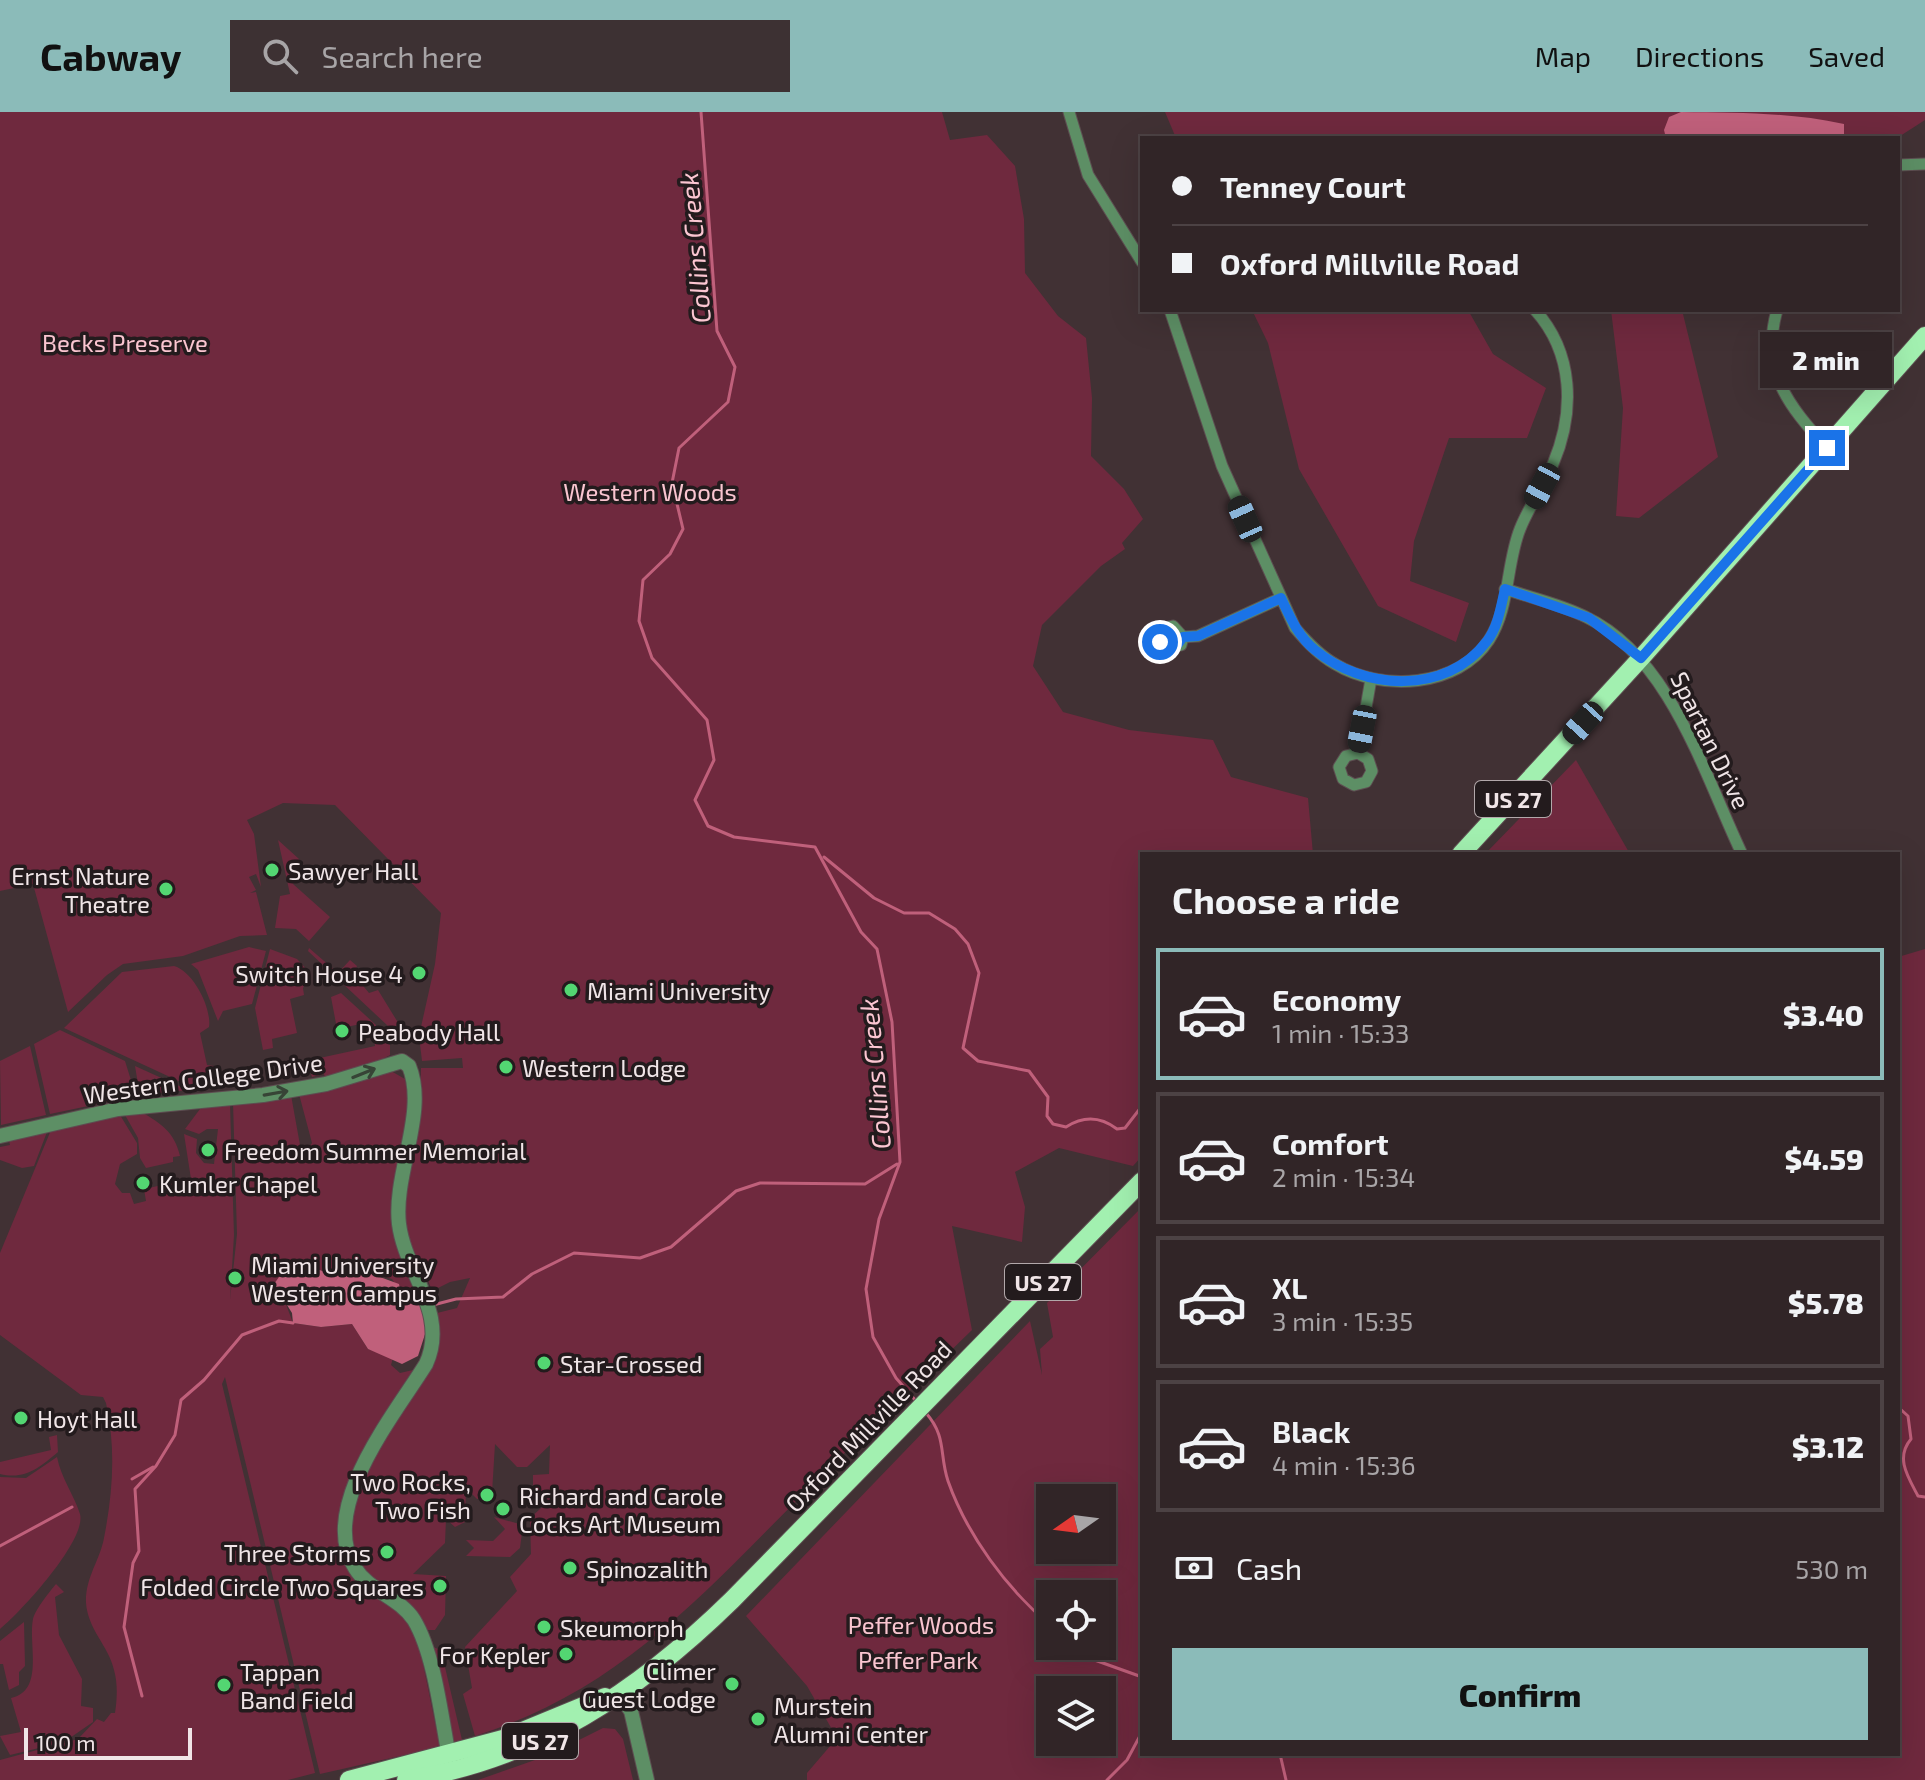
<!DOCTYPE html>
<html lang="en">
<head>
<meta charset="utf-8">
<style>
  :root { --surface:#312527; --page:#3d3133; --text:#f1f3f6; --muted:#a8a5a7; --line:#4c4244; --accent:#8bbbb9 }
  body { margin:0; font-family:"Exo 2",sans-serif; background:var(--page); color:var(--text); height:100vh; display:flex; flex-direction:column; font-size:30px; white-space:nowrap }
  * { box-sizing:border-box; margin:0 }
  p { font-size:26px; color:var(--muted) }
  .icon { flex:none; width:44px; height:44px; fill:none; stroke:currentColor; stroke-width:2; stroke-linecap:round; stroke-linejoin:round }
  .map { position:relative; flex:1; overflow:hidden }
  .sheet { position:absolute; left:1140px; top:740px; width:760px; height:904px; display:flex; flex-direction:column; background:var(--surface); border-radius:0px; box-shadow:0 8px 32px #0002,0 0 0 2px var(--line) }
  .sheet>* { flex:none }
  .top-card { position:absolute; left:1140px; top:24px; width:760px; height:176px; border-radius:0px; box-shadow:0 8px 32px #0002,0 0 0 2px var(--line); display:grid; align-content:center; height:176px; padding:0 32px; background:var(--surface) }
  .needle { width:52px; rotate:256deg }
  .buttons { position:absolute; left:1036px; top:1372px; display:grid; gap:16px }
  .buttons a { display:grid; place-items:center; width:80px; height:80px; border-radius:0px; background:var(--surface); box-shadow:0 8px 32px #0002,0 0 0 2px var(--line); font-size:40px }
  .scale { position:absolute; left:24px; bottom:20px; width:168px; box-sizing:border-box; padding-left:8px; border:4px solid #f0e5e7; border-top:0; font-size:22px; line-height:28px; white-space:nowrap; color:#f0e5e7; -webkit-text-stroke:6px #231b1d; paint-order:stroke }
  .end { position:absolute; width:36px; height:36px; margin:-18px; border:10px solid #1a73e8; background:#fff; box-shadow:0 0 0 4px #fff }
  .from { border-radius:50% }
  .bubble { position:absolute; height:56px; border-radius:0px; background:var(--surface); box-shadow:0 8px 32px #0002,0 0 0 2px var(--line); font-size:26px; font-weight:800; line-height:56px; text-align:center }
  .car { position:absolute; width:24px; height:48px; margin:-24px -12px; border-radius:10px; box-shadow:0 0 6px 2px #0007; background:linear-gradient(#222 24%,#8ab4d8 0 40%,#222 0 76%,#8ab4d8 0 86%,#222 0) }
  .top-card b { display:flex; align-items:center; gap:28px; height:76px; font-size:30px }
  .top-card b+b { border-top:2px solid var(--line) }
  .top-card i { width:20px; height:20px; background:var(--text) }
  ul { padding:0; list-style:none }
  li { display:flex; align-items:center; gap:24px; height:132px; margin:0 16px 12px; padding:0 16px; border:4px solid var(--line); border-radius:0px }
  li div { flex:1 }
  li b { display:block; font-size:30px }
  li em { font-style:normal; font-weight:800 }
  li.current { border-color:var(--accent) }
  li>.icon { width:72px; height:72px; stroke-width:1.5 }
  h2 { padding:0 32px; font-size:36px; line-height:96px }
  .pay { display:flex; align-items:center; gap:20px; height:88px; padding:0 32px; font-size:30px }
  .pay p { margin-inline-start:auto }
  .cta { display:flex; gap:16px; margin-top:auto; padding:16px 32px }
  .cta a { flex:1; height:92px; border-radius:0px; background:var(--accent); color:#111; font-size:32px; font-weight:800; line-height:92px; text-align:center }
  header { display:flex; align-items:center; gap:48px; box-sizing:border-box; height:112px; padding:0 40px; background:var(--accent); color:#111 }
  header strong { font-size:38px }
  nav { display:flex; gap:44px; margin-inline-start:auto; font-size:28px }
  .search { width:560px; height:72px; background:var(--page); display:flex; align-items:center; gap:20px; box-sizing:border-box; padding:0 28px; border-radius:0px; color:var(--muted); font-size:30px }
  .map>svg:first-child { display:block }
</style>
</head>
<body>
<header>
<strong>Cabway</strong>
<div class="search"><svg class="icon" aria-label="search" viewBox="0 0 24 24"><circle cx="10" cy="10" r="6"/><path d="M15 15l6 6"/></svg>Search here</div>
<nav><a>Map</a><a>Directions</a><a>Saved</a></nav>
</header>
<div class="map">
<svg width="1925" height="1668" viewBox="0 0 1925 1668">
  <rect width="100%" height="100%" fill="#413134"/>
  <g fill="#6f293e" fill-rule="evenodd">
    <path d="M0,0H942L950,28L987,23L1015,54L1024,107L1025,161L1058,204L1086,226L1092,286L1091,344L1124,377L1143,407L1122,431L1125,437L1101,454L1042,513L1033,554L1063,600L1129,618L1213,628L1231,665L1308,686L1313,742H1142V1044L1133,1054L1059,1036L1015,1060L1025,1095L1022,1130L952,1114L972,1218C918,1271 863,1322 810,1375C704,1481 621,1578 475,1624L463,1582L472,1576L465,1535L517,1479L510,1465L531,1442L530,1406L549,1389L533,1373V1363L549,1362L550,1333L527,1355H517L495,1332L492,1381H485V1387H477L466,1376L465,1410L455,1415L446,1407L445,1431L413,1462L446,1464L445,1503L435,1518H428C409,1502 373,1474 361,1454C325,1393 404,1299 436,1248L439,1226L437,1201L457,1196L470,1166L450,1170L432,1179C424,1154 406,1133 404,1104C400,1055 421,1005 421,956H463L462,946L422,949L419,924L435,852L441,801L335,693L283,691L247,708L254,722L261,775L256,762L249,765L256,778L250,781L256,780L267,823L240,824L183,844L123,852L107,863L68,900L33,772L0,779Z"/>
    <path d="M1165,0H1925V8L1897,26H1176Z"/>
    <path d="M1252,198H1468L1493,242L1546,276L1527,326H1449L1414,429L1410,469L1469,491L1456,530L1378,494L1299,357L1268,231Z"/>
    <path d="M1611,198H1682L1718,345L1639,406L1616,404L1623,296Z"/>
    <path d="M1576,648L1630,742H1485Z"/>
    <path d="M278,728L299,747L289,758L298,766L293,772L330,805L309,829L296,817L275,816L280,784L290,782Z"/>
    <path d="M249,835L266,839L252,892L223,899L218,909L198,858L191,852Z"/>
    <path d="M309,836L338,861L350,848L357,854L354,863L369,881L378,878L405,922L404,929L308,839Z"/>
    <path d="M270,837L297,847L311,862L303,876L304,883L290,887L297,921L272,927L273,936L263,938L255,896Z"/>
    <path d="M1925,837V1668H807V1661L837,1626L807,1574L746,1504L1030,1209L1042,1263L1040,1237L1053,1225L1047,1191L1142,1095V1642H1898V845ZM1050,1386H1102V1438H1050ZM1050,1482H1102V1534H1050ZM1102,1578V1630H1050V1578Z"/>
    <path d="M174,854C193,859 212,896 209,915L200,921L207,953L220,955L196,977L64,916L122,860Z"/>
    <path d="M341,881L376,913V919L373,921L370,910L337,917L331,885Z"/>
    <path d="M60,918L125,949L136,984L50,1002L34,932Z"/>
    <path d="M386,927L390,931V943L371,953L325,966L324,962L312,965L311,962L323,959L322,951L315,947L375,934L374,928Z"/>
    <path d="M30,934L46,1003L1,1013L0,949Z"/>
    <path d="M135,954L188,978L160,981L155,966L152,969L158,982L140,984Z"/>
    <path d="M391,959L405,967L409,985L392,1093L410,1169L421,1193L401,1182L392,1167L358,1157L333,1163L317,1157L281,1179L293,1211L321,1215L352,1212L368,1237L393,1246L391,1253L400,1261L413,1258L401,1276L403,1281L355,1356L341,1431L407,1508L419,1532L440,1635L320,1662L225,1265L222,1272L315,1661L288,1668H0V1648L78,1627L97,1607L104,1610L111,1601H115C117,1588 118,1572 114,1558C108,1533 88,1518 86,1491C85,1466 100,1448 104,1426C113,1380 116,1336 106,1291L103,1285L81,1283L0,1223V1141L51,1018L120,1003L137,1031V1042L120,1052L115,1072L122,1081H130L134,1092L146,1089L144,1077L176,1070L178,1074L191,1067L184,1022L197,1027L196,1041L204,1051L214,1052L218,1017H207L199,1022L185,1017L203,993L230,992L234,1123L230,1188L237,1122L233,991L291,983L300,1033L308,1037L312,1031L299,982Z"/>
    <path d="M141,1000C161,1011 175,1021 180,1044L173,1045V1050L146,1056L140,1046L138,1026L125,1003Z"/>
    <path d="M47,1020L34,1054L22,1056L0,1048V1035L10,1033L9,1029Z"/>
    <path d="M57,1323L58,1340C39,1356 25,1368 0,1362V1350L51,1338L49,1325Z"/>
    <path d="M57,1345C61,1366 74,1383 80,1402C87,1428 20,1501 0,1517V1365L26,1366Z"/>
    <path d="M494,1405L523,1413L520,1436L510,1445L466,1444L474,1436L466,1428L493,1429L505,1417Z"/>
    <path d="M56,1472L64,1480L55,1485L59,1523L82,1567L81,1594L93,1596V1610L64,1630L10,1643L0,1624L21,1620L11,1586C45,1579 28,1532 33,1507C35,1498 50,1479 56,1472Z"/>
    <path d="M24,1510L25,1554L19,1560V1573L9,1578L3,1552H0V1529Z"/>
    <path d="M433,1535L441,1538L462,1628L451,1631Z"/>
    <path d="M603,1616L615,1617L623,1627L633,1668H478L549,1643Z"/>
  </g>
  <g fill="#c0607b">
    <path d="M1681,0C1737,1 1789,0 1844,12V26H1666L1664,18L1669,5Z"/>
    <path d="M317,1157L333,1163L358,1157L399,1172L401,1182L421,1193L427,1216L418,1244L402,1252L368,1237L352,1212L321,1215L293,1211L292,1201L274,1172L279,1165Z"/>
  </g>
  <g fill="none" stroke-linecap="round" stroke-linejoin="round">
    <g stroke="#c0607b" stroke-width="3">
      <path d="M701,0L717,219L735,255L728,290L679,336L672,371L683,417L670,442L643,468L639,509L652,546L707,608L714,648L695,688L708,714L734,725L815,735L861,820L877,837L892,910L900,1050L879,1107L866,1177L873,1225L896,1266L916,1289"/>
      <path d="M824,745L874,786L904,801H929L955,817L968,832L979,861L963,936L978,949L1029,959L1048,985L1047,1004L1053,1012L1066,1015C1083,1004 1100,1004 1117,1017L1125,1016L1142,994"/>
      <path d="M433,1193L456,1187L503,1185L532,1162L574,1141L640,1146L671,1135L736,1079L760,1071L865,1072L897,1052"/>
      <path d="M1898,1295L1908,1304L1911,1327C1895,1346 1908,1365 1918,1384L1925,1385"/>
      <path d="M926,1301C947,1325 939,1342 948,1369C967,1423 1007,1477 1050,1513"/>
      <path d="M132,1367L153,1355"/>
      <path d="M0,1434L72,1395"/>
      <path d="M1075,1534L1089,1546L1142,1565"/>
      <path d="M142,1584L124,1515L133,1451L139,1439L135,1377L156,1354L175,1323L181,1288L204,1268L242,1223L279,1209L293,1211"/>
      <path d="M1280,1642L1286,1668"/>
      <path d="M1107,1668L1127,1648L1142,1620"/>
    </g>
    <defs>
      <g id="minor">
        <path d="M1069,0L1088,63L1142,150"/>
        <path d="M1898,53L1925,52"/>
        <path d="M1170,198L1222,354L1295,516C1307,530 1319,543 1335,552C1381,580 1458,576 1489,528C1510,496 1506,452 1520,417C1529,394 1544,374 1553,352C1575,300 1574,241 1535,198"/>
        <path d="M1777,198C1760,259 1788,293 1827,336"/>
        <path d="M1505,477C1532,486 1561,492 1586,505C1670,545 1704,662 1742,742"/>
        <path d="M1183,525L1181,533L1166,536L1160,530V522L1165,516L1173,514L1183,525L1198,524L1281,486"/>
        <path d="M1358,641L1368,647L1372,659L1366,670L1354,673L1343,667L1339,655L1346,644L1358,641L1371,567"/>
      </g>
      <g id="tertiary">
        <path d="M0,1024L118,997L263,983L326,972L402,949L409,954C428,1000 393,1062 399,1112C405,1160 449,1202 426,1252C395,1302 317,1396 355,1456C369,1479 399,1485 414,1508C435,1543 442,1610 450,1650"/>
        <path d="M619,1581L631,1599L647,1668"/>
      </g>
      <g id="trunk">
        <path d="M1461,742L1641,546L1925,224"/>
        <path d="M349,1668L503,1627L605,1585"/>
        <path d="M406,1668C537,1648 639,1579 732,1488L1142,1069"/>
      </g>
    </defs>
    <use href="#minor" stroke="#5d4e51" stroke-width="13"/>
    <use href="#tertiary" stroke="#5d4e51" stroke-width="16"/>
    <use href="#trunk" stroke="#5d4e51" stroke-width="20"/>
    <use href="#minor" stroke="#5d8f65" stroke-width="11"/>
    <use href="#tertiary" stroke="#5d8f65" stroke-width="14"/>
    <use href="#trunk" stroke="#a2f0b0" stroke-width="18"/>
  </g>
  <defs><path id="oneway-shaft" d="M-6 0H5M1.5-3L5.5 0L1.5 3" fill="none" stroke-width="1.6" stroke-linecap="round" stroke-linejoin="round" transform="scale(2)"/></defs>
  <g stroke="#374436">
    <use href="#oneway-shaft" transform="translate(364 961) rotate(-22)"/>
    <use href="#oneway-shaft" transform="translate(276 981) rotate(-10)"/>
  </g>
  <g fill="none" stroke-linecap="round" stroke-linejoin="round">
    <path stroke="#1a73e8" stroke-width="10" d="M1160,530L1174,537L1183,525L1198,524L1281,486C1290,505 1298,524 1315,538C1363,578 1446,584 1487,529C1498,515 1501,494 1505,477L1589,506L1641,546L1827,336"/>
  </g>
  <g fill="#53d672" stroke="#231b1d" stroke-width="3">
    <circle cx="272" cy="758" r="8"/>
    <circle cx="166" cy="777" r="8"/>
    <circle cx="419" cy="861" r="8"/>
    <circle cx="571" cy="878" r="8"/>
    <circle cx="342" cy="919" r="8"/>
    <circle cx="506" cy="955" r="8"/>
    <circle cx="208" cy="1038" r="8"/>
    <circle cx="143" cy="1071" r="8"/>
    <circle cx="235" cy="1166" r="8"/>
    <circle cx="544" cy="1251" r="8"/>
    <circle cx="21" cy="1306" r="8"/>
    <circle cx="487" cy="1383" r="8"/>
    <circle cx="503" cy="1397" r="8"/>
    <circle cx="387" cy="1440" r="8"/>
    <circle cx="570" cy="1456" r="8"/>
    <circle cx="440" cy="1474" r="8"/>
    <circle cx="544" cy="1515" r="8"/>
    <circle cx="566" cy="1542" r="8"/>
    <circle cx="732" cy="1572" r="8"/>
    <circle cx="224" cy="1573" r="8"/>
    <circle cx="758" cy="1607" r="8"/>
  </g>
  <g text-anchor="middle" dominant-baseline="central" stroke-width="7" stroke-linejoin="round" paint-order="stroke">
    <g fill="#231b1d" stroke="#b2a8aa" stroke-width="2">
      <rect x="1475" y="669" width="76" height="36" rx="6"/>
      <rect x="1005" y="1152" width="76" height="36" rx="6"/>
      <rect x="502" y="1611" width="76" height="36" rx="6"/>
    </g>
    <g font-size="22" font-weight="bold" fill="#f0e5e7">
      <text x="1513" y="687">US 27</text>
      <text x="1043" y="1170">US 27</text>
      <text x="540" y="1629">US 27</text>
    </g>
    <g font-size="24" fill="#fac5d0" stroke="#231b1d">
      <text x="125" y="230">Becks Preserve</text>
      <text x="650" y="379">Western Woods</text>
      <text x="921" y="1512">Peffer Woods</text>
      <text x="918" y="1547">Peffer Park</text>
    </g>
    <g font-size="24" fill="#f0e5e7" stroke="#231b1d">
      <text transform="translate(1711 628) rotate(64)">Spartan Drive</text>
      <text transform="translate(203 966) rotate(-8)">Western College Drive</text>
      <text transform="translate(868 1314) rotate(-46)">Oxford Millville Road</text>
    </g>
    <g font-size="24" fill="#f0e5e7" stroke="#231b1d" text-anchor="start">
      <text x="288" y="758">Sawyer Hall</text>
      <text x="150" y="763" text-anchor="end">Ernst Nature<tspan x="150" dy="28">Theatre</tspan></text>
      <text x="403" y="861" text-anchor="end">Switch House 4</text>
      <text x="587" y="878">Miami University</text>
      <text x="358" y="919">Peabody Hall</text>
      <text x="522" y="955">Western Lodge</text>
      <text x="224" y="1038">Freedom Summer Memorial</text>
      <text x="159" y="1071">Kumler Chapel</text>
      <text x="251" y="1152">Miami University<tspan x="251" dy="28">Western Campus</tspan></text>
      <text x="560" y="1251">Star-Crossed</text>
      <text x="37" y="1306">Hoyt Hall</text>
      <text x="471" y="1369" text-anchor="end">Two Rocks,<tspan x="471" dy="28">Two Fish</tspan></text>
      <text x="519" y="1383">Richard and Carole<tspan x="519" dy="28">Cocks Art Museum</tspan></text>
      <text x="371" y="1440" text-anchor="end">Three Storms</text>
      <text x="586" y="1456">Spinozalith</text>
      <text x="424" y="1474" text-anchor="end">Folded Circle Two Squares</text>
      <text x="560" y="1515">Skeumorph</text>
      <text x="550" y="1542" text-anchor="end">For Kepler</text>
      <text x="716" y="1558" text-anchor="end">Climer<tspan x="716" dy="28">Guest Lodge</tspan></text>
      <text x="240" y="1559">Tappan<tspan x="240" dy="28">Band Field</tspan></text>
      <text x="774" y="1593">Murstein<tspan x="774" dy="28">Alumni Center</tspan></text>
    </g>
    <g font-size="26" font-style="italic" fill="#fcc6d2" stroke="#231b1d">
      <text transform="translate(694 136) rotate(-95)">Collins Creek</text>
      <text transform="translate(874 962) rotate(-95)">Collins Creek</text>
    </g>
  </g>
</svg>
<div class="buttons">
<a><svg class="needle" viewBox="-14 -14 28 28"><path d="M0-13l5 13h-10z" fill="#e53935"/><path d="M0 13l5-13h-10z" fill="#a8a5a7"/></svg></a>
<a><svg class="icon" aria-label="locate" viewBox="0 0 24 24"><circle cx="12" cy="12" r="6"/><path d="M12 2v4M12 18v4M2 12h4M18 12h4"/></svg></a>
<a><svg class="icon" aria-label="layers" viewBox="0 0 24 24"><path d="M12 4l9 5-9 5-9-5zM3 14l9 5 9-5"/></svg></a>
</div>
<div class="scale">100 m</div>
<i class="end from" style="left:1160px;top:530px"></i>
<i class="end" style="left:1827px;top:336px"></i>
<div class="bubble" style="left:1760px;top:220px;width:132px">2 min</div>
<i class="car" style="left:1542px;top:374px;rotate:208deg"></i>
<i class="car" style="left:1245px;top:407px;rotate:336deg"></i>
<i class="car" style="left:1583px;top:611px;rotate:222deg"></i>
<i class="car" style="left:1362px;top:617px;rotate:191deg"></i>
<div class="top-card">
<b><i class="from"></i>Tenney Court</b>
<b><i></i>Oxford Millville Road</b>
</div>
<section class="sheet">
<h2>Choose a ride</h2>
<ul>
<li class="current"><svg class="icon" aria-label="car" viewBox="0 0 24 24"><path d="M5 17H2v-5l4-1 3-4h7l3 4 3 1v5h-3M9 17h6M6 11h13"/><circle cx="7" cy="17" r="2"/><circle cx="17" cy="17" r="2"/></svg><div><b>Economy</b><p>1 min · 15:33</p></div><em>$3.40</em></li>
<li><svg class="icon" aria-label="car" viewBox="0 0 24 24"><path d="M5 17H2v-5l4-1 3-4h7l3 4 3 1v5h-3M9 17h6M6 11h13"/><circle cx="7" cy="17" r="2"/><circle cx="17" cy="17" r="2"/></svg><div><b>Comfort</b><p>2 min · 15:34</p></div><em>$4.59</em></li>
<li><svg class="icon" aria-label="car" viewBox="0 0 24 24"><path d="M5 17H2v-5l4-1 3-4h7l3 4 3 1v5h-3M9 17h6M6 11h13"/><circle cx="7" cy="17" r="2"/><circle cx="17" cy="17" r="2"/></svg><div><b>XL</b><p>3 min · 15:35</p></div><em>$5.78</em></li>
<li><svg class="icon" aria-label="car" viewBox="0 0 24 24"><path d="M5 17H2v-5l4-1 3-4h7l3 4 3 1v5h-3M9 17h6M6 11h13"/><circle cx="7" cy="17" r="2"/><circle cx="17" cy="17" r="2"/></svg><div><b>Black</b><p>4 min · 15:36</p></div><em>$3.12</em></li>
</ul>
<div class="pay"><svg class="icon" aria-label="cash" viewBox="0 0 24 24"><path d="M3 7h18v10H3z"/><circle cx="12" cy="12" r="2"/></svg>Cash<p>530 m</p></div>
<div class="cta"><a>Confirm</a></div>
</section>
</div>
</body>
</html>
